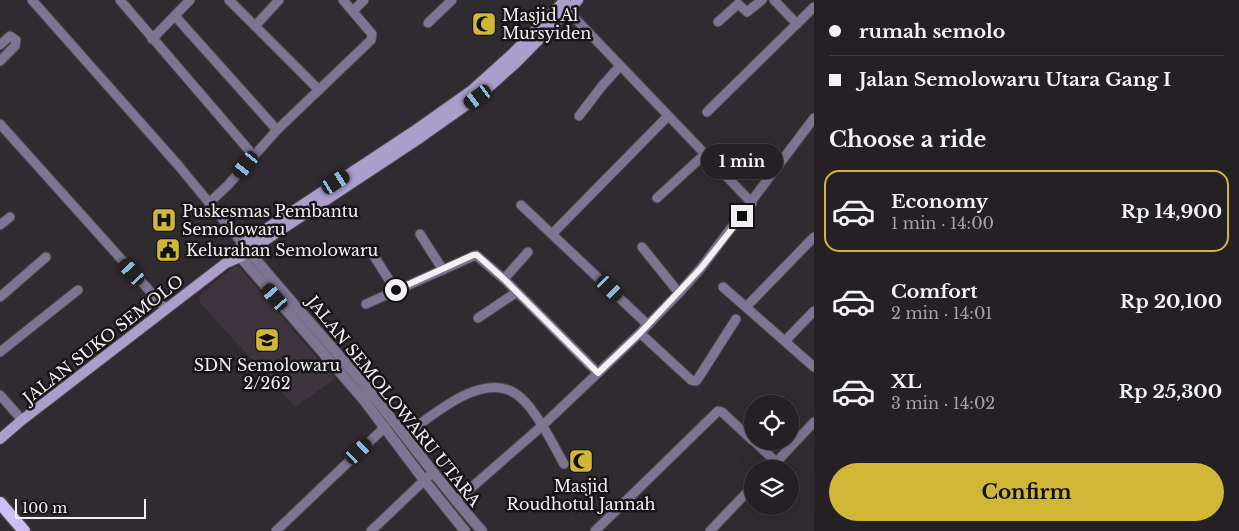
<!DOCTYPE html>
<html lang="en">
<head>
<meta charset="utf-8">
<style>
  :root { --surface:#242024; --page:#302d31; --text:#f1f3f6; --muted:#a3a3a6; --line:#413e41; --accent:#d1b736 }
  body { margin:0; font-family:"Libre Baskerville",serif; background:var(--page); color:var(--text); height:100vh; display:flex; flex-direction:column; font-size:19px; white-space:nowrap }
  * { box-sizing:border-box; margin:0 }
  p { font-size:16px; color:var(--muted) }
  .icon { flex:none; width:28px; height:28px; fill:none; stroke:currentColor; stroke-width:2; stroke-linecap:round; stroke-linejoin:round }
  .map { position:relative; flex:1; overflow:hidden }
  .details { display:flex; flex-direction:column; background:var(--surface); width:425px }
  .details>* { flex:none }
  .hud { display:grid; align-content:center; height:110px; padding:0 15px; background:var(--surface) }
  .buttons { position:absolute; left:744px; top:395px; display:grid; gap:10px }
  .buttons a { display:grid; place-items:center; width:55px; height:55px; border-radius:50%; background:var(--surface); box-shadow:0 5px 20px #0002,0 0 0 1px var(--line); font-size:25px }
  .scale { position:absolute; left:15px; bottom:12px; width:131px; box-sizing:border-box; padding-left:5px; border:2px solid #f3f0f4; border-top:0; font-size:14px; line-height:18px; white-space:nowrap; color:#f3f0f4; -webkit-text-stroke:4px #171517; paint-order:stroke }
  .end { position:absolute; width:22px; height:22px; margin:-11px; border:6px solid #f3f0f4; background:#111; box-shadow:0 0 0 2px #111 }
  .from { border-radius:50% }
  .bubble { position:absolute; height:35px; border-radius:18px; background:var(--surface); box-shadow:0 5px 20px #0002,0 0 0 1px var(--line); font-size:16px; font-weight:800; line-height:35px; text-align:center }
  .car { position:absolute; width:15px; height:30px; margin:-15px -8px; border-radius:6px; box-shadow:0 0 4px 1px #0007; background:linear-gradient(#222 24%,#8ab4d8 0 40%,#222 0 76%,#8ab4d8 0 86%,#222 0) }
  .hud b { display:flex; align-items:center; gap:18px; height:48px; font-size:19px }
  .hud b+b { border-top:1px solid var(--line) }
  .hud i { width:12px; height:12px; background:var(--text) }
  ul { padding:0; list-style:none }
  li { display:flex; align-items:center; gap:15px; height:82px; margin:0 10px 8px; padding:0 5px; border:2px solid transparent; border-radius:15px }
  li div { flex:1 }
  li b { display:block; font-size:19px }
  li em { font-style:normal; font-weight:800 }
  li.active { border-color:var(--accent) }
  li>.icon { width:45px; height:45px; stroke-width:1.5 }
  h2 { padding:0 15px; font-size:22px; line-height:60px }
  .button { display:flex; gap:10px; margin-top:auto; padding:10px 15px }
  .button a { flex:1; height:58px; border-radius:30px; background:var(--accent); color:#111; font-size:20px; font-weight:800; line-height:58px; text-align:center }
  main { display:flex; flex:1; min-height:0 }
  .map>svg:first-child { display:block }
</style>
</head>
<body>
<main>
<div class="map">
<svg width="814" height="531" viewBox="0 0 814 531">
  <rect width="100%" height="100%" fill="#302b30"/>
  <path fill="#3d343e" d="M236,266L240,268L335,379L295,407L200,303L199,296L226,273Z"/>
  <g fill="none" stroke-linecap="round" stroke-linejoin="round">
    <defs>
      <g id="minor">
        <path d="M32,0L178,165L243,244"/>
        <path d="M120,0L253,155"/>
        <path d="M229,0L319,90"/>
        <path d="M774,0L797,24"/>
        <path d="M353,11L364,0"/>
        <path d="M568,11L752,203"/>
        <path d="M175,16L277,130"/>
        <path d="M718,22L738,4L747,12L762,0"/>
        <path d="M428,23L452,0"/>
        <path d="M255,26L279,0"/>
        <path d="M152,39L190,0"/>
        <path d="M0,45L10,36L16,40L15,46L0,61"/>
        <path d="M707,112L814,7"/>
        <path d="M579,116L602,86L620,66"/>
        <path d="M0,124L166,309"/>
        <path d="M657,198L705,154"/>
        <path d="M209,203L228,185L277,130L371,40L372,34L343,0"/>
        <path d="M521,205L648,325"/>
        <path d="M0,225L10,217"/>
        <path d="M420,234L443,270"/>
        <path d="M552,234L668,116"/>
        <path d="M642,247L679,293"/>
        <path d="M374,256L396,291"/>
        <path d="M504,279L528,252"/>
        <path d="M723,287L814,367"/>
        <path d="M0,297L46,257"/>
        <path d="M366,304L476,255L504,279L598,373"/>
        <path d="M746,307L814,237"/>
        <path d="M478,318L517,292"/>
        <path d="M640,333L691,380L696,381L699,377L736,319"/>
        <path d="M785,341L814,311"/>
        <path d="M0,352L78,290"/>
        <path d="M0,395L22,420"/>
        <path d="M405,435C433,415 486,367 520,397C536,410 554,446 564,464"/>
        <path d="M754,441L776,462"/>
        <path d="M770,469L814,422"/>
        <path d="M456,501L542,426L640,333L679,293L701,268L814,118"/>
        <path d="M276,531L385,427"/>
        <path d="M371,531L433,472"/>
        <path d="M595,531L718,411L722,412L752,440"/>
        <path d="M710,531L752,487"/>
      </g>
      <g id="tertiary">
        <path d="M244,245C281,291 322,335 360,380C402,430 439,483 482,531"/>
        <path d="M236,252L363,399L424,480L465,531"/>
      </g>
      <g id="secondary">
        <path d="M229,262L240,257L420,138L478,97L516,63L578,0"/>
        <path d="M0,439L22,420L226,263L243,244L414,131L472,90L512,54L565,0"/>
      </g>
      <path id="primary" d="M0,503L24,531"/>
    </defs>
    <use href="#minor" stroke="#4b474b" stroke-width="11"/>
    <use href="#tertiary" stroke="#4b474b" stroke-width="12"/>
    <use href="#secondary" stroke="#4b474b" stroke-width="12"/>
    <use href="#primary" stroke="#4b474b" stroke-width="15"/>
    <use href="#minor" stroke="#7d7692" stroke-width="9"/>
    <use href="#tertiary" stroke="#7d7692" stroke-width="10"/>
    <use href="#secondary" stroke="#aa9fcb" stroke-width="10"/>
    <use href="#primary" stroke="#cdbef8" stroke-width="12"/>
  </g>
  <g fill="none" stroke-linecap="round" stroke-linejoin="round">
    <path stroke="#f3f0f4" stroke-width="6" d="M396,290L473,255H477L504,279L598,373L640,333L701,268L742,216"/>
  </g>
  <defs>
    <symbol id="mosque-square" viewBox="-11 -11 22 22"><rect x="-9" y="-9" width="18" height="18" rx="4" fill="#d1b736" stroke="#171517"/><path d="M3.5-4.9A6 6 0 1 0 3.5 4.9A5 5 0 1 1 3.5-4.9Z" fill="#111"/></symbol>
    <symbol id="hospital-square" viewBox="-11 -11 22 22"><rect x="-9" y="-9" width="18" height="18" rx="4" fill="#d1b736" stroke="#171517"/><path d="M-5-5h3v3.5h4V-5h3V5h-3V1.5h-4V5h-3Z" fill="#111"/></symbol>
    <symbol id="civic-square" viewBox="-11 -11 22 22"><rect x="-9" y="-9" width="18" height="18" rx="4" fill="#d1b736" stroke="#171517"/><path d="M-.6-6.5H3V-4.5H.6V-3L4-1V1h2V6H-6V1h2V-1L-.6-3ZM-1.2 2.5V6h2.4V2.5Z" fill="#111"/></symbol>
    <symbol id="school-square" viewBox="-11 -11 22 22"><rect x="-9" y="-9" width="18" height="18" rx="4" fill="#d1b736" stroke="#171517"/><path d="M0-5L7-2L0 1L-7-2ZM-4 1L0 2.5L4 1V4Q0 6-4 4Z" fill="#111"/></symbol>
  </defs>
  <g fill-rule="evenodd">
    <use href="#mosque-square" x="470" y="10" width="28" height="28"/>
    <use href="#hospital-square" x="150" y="206" width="28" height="28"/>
    <use href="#civic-square" x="154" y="236" width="28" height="28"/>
    <use href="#school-square" x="253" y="326" width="28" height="28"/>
    <use href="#mosque-square" x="567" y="447" width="28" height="28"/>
  </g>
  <g text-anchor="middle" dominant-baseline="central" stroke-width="5" stroke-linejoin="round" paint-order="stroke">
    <g font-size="16" fill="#f3f0f4" stroke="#171517" text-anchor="start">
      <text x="502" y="15">Masjid Al<tspan x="502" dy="18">Mursyiden</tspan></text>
      <text x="182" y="211">Puskesmas Pembantu<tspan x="182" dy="18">Semolowaru</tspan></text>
      <text x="186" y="250">Kelurahan Semolowaru</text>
      <text x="267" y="365" text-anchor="middle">SDN Semolowaru<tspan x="267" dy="18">2/262</tspan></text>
      <text x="581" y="486" text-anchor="middle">Masjid<tspan x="581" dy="18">Roudhotul Jannah</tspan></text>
    </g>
    <g font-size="16" fill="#f3f0f4" stroke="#171517">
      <text transform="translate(103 339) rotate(-38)">JALAN SUKO SEMOLO</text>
      <text transform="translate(394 401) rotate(51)">JALAN SEMOLOWARU UTARA</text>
    </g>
  </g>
</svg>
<div class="buttons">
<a><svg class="icon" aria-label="locate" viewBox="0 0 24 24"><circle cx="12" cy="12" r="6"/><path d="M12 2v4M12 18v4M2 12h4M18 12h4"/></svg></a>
<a><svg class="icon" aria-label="layers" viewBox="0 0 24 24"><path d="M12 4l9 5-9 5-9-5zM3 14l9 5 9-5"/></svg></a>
</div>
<div class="scale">100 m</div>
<i class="end from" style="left:396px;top:290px"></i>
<i class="end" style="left:742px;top:216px"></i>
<div class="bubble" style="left:701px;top:144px;width:82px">1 min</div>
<i class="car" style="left:478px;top:97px;rotate:234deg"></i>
<i class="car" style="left:246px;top:165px;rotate:219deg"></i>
<i class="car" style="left:336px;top:182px;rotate:57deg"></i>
<i class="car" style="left:132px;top:272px;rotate:318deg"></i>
<i class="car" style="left:610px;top:288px;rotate:134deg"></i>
<i class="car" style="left:275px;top:297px;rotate:319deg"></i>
<i class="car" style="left:359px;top:451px;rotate:47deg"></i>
</div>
<section class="details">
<div class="hud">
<b><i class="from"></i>rumah semolo</b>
<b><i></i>Jalan Semolowaru Utara Gang I</b>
</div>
<h2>Choose a ride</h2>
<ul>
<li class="active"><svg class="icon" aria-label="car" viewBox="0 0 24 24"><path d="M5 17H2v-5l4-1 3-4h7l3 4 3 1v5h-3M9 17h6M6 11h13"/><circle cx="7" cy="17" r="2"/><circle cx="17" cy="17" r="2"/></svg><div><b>Economy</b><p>1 min · 14:00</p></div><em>Rp 14,900</em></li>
<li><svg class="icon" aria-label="car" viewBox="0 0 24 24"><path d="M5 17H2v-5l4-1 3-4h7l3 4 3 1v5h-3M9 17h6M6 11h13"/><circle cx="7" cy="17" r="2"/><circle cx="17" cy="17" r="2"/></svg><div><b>Comfort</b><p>2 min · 14:01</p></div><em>Rp 20,100</em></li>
<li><svg class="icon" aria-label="car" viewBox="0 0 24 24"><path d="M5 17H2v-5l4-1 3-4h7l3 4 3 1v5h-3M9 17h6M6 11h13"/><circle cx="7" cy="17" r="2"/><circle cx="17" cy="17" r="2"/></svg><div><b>XL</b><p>3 min · 14:02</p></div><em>Rp 25,300</em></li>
</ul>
<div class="button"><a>Confirm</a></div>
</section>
</main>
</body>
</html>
